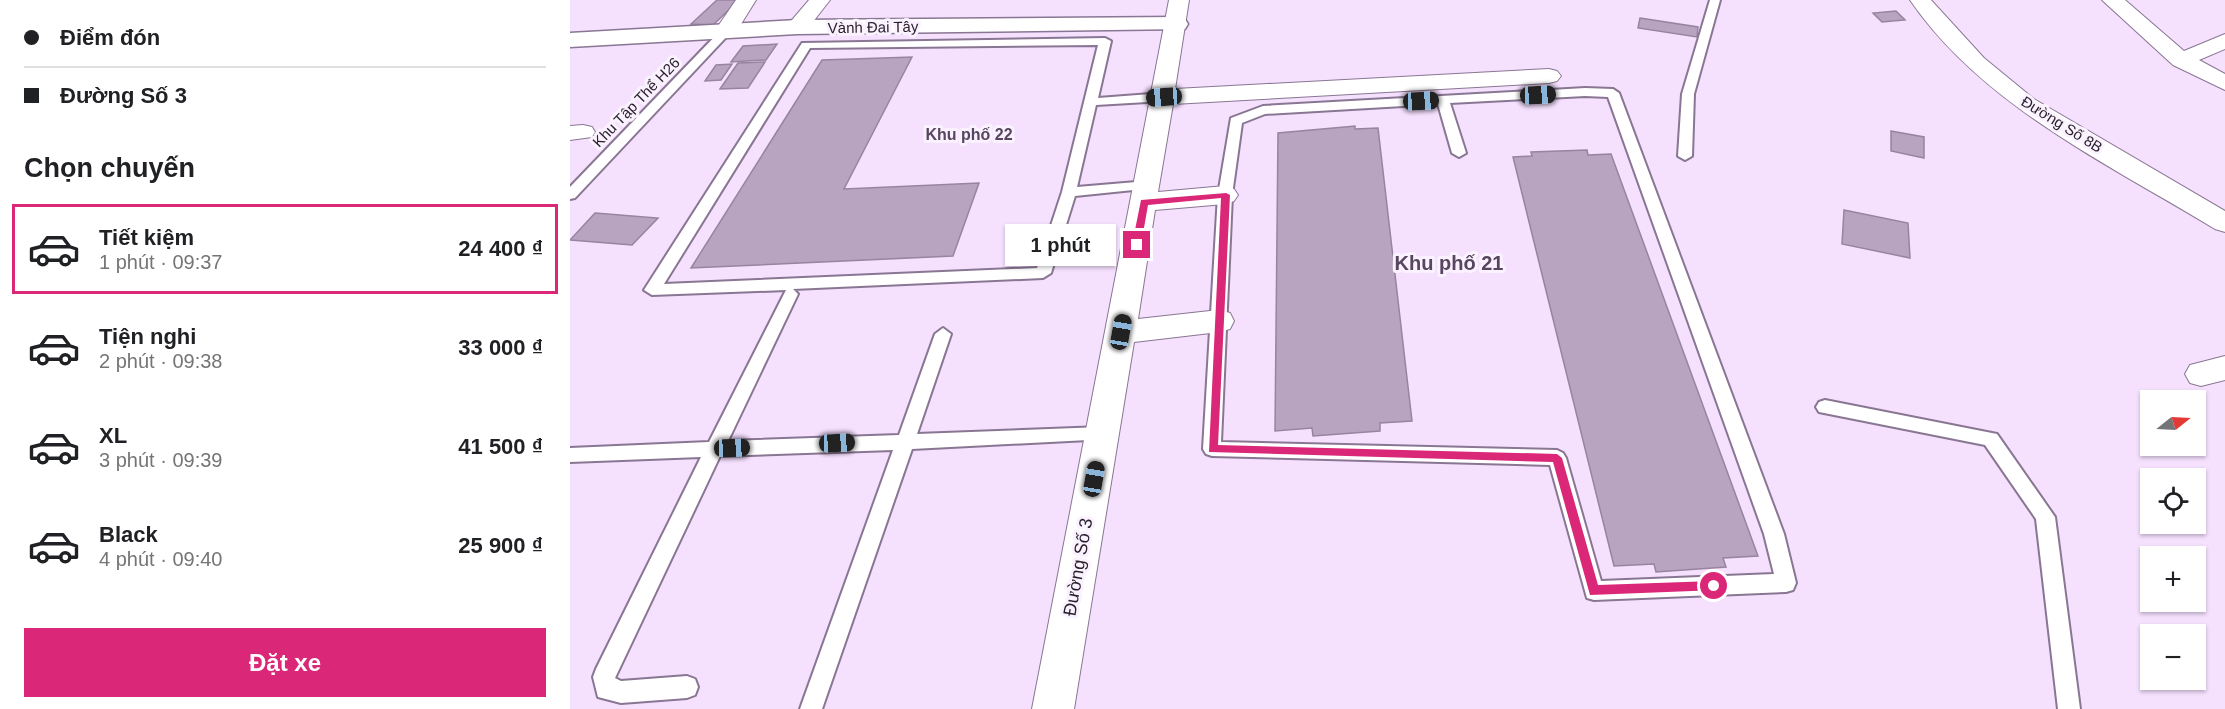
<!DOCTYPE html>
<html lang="vi">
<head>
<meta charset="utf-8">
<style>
  :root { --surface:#fff; --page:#f2f2f2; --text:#202124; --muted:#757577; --line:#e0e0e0; --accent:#db2777 }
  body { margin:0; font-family:Helvetica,sans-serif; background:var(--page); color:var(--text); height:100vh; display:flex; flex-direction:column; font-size:22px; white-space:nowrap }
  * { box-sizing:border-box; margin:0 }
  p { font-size:20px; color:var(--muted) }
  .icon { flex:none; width:33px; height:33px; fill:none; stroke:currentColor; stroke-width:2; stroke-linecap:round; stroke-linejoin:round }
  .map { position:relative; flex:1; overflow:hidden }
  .side { display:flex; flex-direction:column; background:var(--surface); width:570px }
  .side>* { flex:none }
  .guide { display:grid; align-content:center; height:132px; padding:0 24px; background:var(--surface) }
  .needle { width:39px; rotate:72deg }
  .fabs { position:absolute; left:1570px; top:390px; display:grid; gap:12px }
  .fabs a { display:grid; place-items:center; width:66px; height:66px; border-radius:0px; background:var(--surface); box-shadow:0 2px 4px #0004; font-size:30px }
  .end { position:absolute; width:27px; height:27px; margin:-14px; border:8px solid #db2777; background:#fff; box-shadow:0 0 0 3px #fff }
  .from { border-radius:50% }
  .bubble { position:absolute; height:42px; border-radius:0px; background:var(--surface); box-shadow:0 2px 4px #0004; font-size:20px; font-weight:700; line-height:42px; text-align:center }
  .car { position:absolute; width:18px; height:36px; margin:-18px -9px; border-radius:8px; box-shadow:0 0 4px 2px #0007; background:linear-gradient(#222 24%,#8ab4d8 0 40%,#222 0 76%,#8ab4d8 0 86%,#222 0) }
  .guide b { display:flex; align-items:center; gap:21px; height:57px; font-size:22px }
  .guide b+b { border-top:2px solid var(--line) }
  .guide i { width:15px; height:15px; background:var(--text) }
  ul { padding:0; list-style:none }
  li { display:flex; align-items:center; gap:18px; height:90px; margin:0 12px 9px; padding:0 12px; border:3px solid transparent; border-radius:0px }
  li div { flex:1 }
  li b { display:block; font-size:22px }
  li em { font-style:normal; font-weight:700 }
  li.current { border-color:var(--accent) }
  li>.icon { width:54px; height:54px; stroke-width:1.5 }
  h2 { padding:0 24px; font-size:27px; line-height:72px }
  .action { display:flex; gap:12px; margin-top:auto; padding:12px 24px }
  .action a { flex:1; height:69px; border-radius:0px; background:var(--accent); color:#fff; font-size:24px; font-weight:700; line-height:69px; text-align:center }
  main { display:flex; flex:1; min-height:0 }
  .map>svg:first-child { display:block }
</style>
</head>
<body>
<main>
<section class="side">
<div class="guide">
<b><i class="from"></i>Điểm đón</b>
<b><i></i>Đường Số 3</b>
</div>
<h2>Chọn chuyến</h2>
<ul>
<li class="current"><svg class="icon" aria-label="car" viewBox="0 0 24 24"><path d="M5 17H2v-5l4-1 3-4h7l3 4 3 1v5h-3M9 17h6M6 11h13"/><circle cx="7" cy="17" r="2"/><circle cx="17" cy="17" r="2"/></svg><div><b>Tiết kiệm</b><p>1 phút · 09:37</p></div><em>24 400 ₫</em></li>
<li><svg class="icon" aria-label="car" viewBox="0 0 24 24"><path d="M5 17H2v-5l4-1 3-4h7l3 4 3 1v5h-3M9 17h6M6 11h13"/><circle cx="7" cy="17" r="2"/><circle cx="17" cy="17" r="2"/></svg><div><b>Tiện nghi</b><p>2 phút · 09:38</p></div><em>33 000 ₫</em></li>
<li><svg class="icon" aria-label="car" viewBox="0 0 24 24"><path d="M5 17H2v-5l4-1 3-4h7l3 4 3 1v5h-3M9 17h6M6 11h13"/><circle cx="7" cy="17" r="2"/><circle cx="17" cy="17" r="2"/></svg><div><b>XL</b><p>3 phút · 09:39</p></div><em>41 500 ₫</em></li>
<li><svg class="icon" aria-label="car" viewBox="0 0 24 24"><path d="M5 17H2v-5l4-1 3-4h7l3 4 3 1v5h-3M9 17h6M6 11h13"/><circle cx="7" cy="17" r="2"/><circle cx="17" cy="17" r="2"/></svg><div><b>Black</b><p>4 phút · 09:40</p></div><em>25 900 ₫</em></li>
</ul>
<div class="action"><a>Đặt xe</a></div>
</section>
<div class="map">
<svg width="1655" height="709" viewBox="0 0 1655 709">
  <rect width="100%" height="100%" fill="#f5e0fe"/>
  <g fill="#b8a3c0" stroke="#9784a0" stroke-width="1.5">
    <path d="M147,0H169L143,25L121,24Z"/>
    <path d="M1326,11L1335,20L1312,22L1303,13Z"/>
    <path d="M1070,18L1128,27L1127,37L1068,28Z"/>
    <path d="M207,44L196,60L161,62L173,46Z"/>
    <path d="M342,57L274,189L409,183L383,256L121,268L252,60Z"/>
    <path d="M195,62L178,88L150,89L168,63Z"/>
    <path d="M162,64L151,80L135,81L146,65Z"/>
    <path d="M785,126V129L808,128L842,421L810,423V431L743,436L742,428L705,431L708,133Z"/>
    <path d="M1321,131L1354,137V158L1321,151Z"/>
    <path d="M1017,150L1018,155L1041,154L1188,556L1153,558L1156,567L1086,572L1084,564L1044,566L943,157L962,156L961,152Z"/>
    <path d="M1274,210L1338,223L1340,258L1272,244Z"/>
    <path d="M25,213L88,218L62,245L0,240Z"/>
  </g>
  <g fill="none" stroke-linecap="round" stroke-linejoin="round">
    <defs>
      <g id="service">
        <path d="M1140,0H1150L1124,94L1122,156L1115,160L1108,156L1112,94Z"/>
        <path d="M151,30L161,32L5,198L0,199V187Z"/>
        <path d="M535,38L541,41L528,98L594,93L600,97L594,101L526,105L507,187L578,181L585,185L583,188L505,196L481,273L473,278L223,289L228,294L158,441L329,435L365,334L373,328L381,334L347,434L532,427L538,429L541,434L538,439L342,449L252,709H230L323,450L150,456L45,678L51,681L117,676L125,679L128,687L125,695L117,698L51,703L28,697L23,677L26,669L131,457L0,462V448L139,442L216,290L82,295L74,290L232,43ZM528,45L492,192L467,268L94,284L240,48Z"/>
        <path d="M1015,88L1043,89L1049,93L1214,534L1226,583L1223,590L1216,592L1024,600L1017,598L980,465L642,456L636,454L633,449L648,195L661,118L693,106ZM1015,96L1038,97L1194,534L1204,574L1031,581L996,458L993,453L987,450L651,442L662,195L672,123L695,114L868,104L882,153L889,157L896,153L880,103Z"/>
        <path d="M1255,400L1427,434L1485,517L1510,709H1488L1466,519L1415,445L1249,412L1246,407L1249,402Z"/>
      </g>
      <g id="minor">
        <path d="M166,0H186L163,37H147L144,32Z"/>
        <path d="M239,0H260L235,32H219L216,27Z"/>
        <path d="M599,0H619L605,89L979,69L987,71L991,76L987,81L979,83L603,104L588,192L655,186L664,189L668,195L664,201L655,204L585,210L568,319L649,310L660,313L664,321L660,329L649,332L564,342L504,709H462Z"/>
        <path d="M1340,0H1361L1414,58L1464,99L1655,211V232L1645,229C1538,164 1412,105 1340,0Z"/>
        <path d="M1532,0H1555L1614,51L1655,34V49L1629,60L1655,74V90L1603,65Z"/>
        <path d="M13,125L22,127L25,132L22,137L0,140V126Z"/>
        <path d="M1655,356V380L1631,386L1620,383L1615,374L1620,365Z"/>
      </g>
      <path id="tertiary" d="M607,17L615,19L618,24L615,29L227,34L0,47V33L227,20Z"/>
    </defs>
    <use href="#service" stroke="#897692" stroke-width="4"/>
    <use href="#minor" stroke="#897692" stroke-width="2"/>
    <use href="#tertiary" stroke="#897692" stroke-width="3"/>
    <use href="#service" fill="#fff" fill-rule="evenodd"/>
    <use href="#minor" fill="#fff" fill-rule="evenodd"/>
    <use href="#tertiary" fill="#fff" fill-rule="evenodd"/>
  </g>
  <path fill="#db2777" d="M656,193L660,195L648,445L987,454L992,458L1028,585L1144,581L1150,586L1148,590L1020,595L983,462L639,452L651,198L578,205L571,245L567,248L562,245L571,200Z"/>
  <g text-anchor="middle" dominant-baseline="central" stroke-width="6" stroke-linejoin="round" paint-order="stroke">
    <g font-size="15" fill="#271f2a" stroke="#fbf2ff">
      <text transform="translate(303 27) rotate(-1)">Vành Đai Tây</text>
      <text transform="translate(66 102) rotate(-46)">Khu Tập Thể H26</text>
      <text transform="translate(1492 124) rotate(32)">Đường Số 8B</text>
    </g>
    <g font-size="16" font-weight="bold" fill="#584660" stroke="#fbf2ff">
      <text x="399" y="134">Khu phố 22</text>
    </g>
    <g font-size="18" fill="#271f2a" stroke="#fbf2ff">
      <text transform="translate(508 567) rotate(-80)">Đường Số 3</text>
    </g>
    <g font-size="20" font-weight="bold" fill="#584660" stroke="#fbf2ff">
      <text x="879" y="263">Khu phố 21</text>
    </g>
  </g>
</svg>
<div class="fabs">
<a><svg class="needle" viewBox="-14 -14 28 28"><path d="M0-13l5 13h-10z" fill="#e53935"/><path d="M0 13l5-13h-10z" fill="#757577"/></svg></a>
<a><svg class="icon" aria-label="locate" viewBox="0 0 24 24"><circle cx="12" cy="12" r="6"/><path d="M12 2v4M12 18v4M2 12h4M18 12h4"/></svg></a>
<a>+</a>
<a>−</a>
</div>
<i class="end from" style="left:1144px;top:586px"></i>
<i class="end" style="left:567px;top:245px"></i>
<div class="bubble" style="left:435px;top:224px;width:111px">1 phút</div>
<i class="car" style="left:968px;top:95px;rotate:87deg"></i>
<i class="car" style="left:594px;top:97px;rotate:266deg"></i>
<i class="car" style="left:851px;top:101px;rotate:87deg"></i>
<i class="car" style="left:551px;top:332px;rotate:10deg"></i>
<i class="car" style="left:267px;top:443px;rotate:87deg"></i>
<i class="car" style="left:162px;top:448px;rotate:88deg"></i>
<i class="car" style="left:524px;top:479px;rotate:10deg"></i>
</div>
</main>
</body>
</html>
